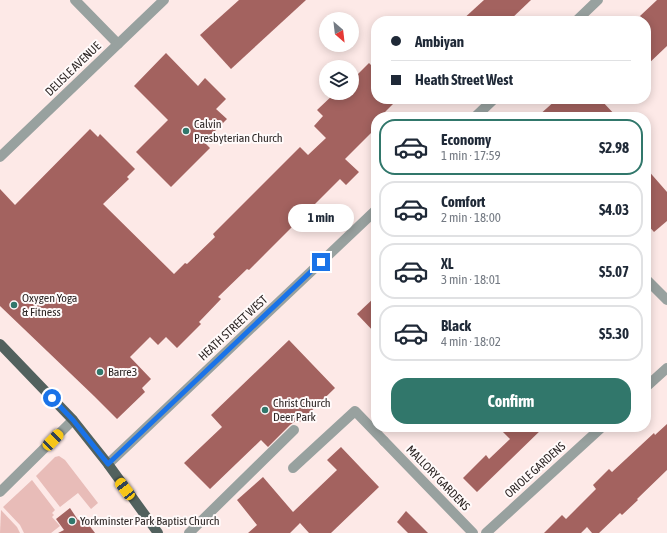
<!DOCTYPE html>
<html lang="en">
<head>
<meta charset="utf-8">
<style>
  :root { --surface:#fff; --page:#f6f6f7; --text:#1f2937; --muted:#747a83; --line:#e0e1e3; --accent:#31776b }
  body { margin:0; font-family:"Asap Condensed",sans-serif; background:var(--page); color:var(--text); height:100vh; display:flex; flex-direction:column; font-size:15px; white-space:nowrap }
  * { box-sizing:border-box; margin:0 }
  p { font-size:13px; color:var(--muted) }
  .icon { flex:none; width:22px; height:22px; fill:none; stroke:currentColor; stroke-width:2; stroke-linecap:round; stroke-linejoin:round }
  .map { position:relative; flex:1; overflow:hidden }
  .drawer { position:absolute; left:371px; top:112px; width:280px; height:320px; display:flex; flex-direction:column; background:var(--surface); border-radius:16px; box-shadow:0 2px 10px #0003 }
  .drawer>* { flex:none }
  .guide { position:absolute; left:371px; top:16px; width:280px; height:88px; border-radius:16px; box-shadow:0 2px 10px #0003; display:grid; align-content:center; height:88px; padding:0 20px; background:var(--surface) }
  .needle { width:26px; rotate:152deg }
  .controls { position:absolute; left:319px; top:12px; display:grid; gap:8px }
  .controls a { display:grid; place-items:center; width:40px; height:40px; border-radius:50%; background:var(--surface); box-shadow:0 2px 10px #0003; font-size:20px }
  .end { position:absolute; width:18px; height:18px; margin:-9px; border:5px solid #1a73e8; background:#fff; box-shadow:0 0 0 2px #fff }
  .from { border-radius:50% }
  .bubble { position:absolute; height:28px; border-radius:14px; background:var(--surface); box-shadow:0 2px 10px #0003; font-size:13px; font-weight:700; line-height:28px; text-align:center }
  .car { position:absolute; width:12px; height:24px; margin:-12px -6px; border-radius:5px; box-shadow:0 0 3px 1px #0007; background:linear-gradient(#f5c518 24%,#345 0 40%,#f5c518 0 76%,#345 0 86%,#f5c518 0) }
  .guide b { display:flex; align-items:center; gap:14px; height:38px; font-size:15px }
  .guide b+b { border-top:1px solid var(--line) }
  .guide i { width:10px; height:10px; background:var(--text) }
  ul { padding:7px 0 0; list-style:none }
  li { display:flex; align-items:center; gap:12px; height:56px; margin:0 8px 6px; padding:0 12px; border:2px solid var(--line); border-radius:16px }
  li div { flex:1 }
  li b { display:block; font-size:15px }
  li em { font-style:normal; font-weight:700 }
  li.on { border-color:var(--accent) }
  li>.icon { width:36px; height:36px; stroke-width:1.5 }
  .cta { display:flex; gap:8px; margin-top:auto; padding:8px 20px }
  .cta a { flex:1; height:46px; border-radius:16px; background:var(--accent); color:#fff; font-size:16px; font-weight:700; line-height:46px; text-align:center }
  .map>svg:first-child { display:block }
</style>
</head>
<body>
<div class="map">
<svg width="667" height="533" viewBox="0 0 667 533">
  <rect width="100%" height="100%" fill="#fde9e7"/>
  <g fill="#e8bcb8">
    <path d="M59,456L65,460L98,503L91,509L78,493L60,507L36,476L55,457Z"/>
    <path d="M32,480L55,510L52,513L54,515L52,517L60,526L51,533H24L20,525L3,507Z"/>
    <path d="M1,510L17,527L20,533H0Z"/>
  </g>
  <g fill="#a3625f">
    <path d="M239,0H306L231,69L200,35Z"/>
    <path d="M484,0H531L509,21H461Z"/>
    <path d="M657,0H667V46L646,66V21L640,16Z"/>
    <path d="M166,53L198,86L205,78L226,99L216,109L227,119L204,142L210,148L171,187L136,152L168,120L134,86Z"/>
    <path d="M369,63L376,70V99H398L380,117H376V128L345,159L359,172L346,185L340,179L249,270L247,269L218,297L221,299L199,322L201,324L177,348L166,337L158,345L150,337L130,357L151,379L142,388L145,392L117,419L94,396L0,306V189L15,205L90,129L98,137L100,134L135,169L127,177L129,179L103,204L174,274L185,263L187,264L215,237L213,234L300,147L308,155L326,138L314,126L323,116L317,110L335,93H352V80Z"/>
    <path d="M557,99H600L617,117H537Z"/>
    <path d="M646,168L667,192V221L654,232L646,223Z"/>
    <path d="M376,296V334L357,314Z"/>
    <path d="M289,340L335,388L300,422L297,420L290,425L268,447L261,440L210,489L184,463L222,427L211,415Z"/>
    <path d="M667,424V470L637,499L638,500L622,515L620,513L599,533H592L587,527L581,533H544L562,515L566,519L596,489L593,485L609,469L612,472L654,433L655,435Z"/>
    <path d="M498,427H544L477,492L463,478L486,455L489,459L510,439Z"/>
    <path d="M341,447L379,487L331,533H309L300,523L290,533H248L257,525L237,500L263,477L293,512L337,470L327,460Z"/>
    <path d="M70,508L78,520L83,517L95,533H58L64,530L56,519Z"/>
    <path d="M406,511L428,533H408L397,522Z"/>
  </g>
  <g fill="none" stroke-linecap="round" stroke-linejoin="round">
    <g stroke="#98a19f" stroke-width="10">
      <path d="M75,0L118,44"/>
      <path d="M293,468L355,411L384,441"/>
      <path d="M189,533L294,430"/>
    </g>
    <g stroke="#98a19f" stroke-width="10">
      <path d="M576,21L598,0"/>
      <path d="M475,117L494,99"/>
      <path d="M0,157L164,0"/>
      <path d="M646,279L667,300"/>
      <path d="M646,387L667,368"/>
      <path d="M384,441L473,533"/>
      <path d="M108,464L376,210"/>
      <path d="M0,492L73,420"/>
      <path d="M486,533L602,427"/>
    </g>
    <path stroke="#52615e" stroke-width="10" d="M0,344L73,420L108,464L158,533"/>
  </g>
  <g fill="none" stroke-linecap="round" stroke-linejoin="round">
    <path stroke="#1a73e8" stroke-width="5" d="M52,398L73,420L108,464L321,262"/>
  </g>
  <g fill="#31776b" stroke="#fffafa" stroke-width="1.5">
    <circle cx="186" cy="131" r="4"/>
    <circle cx="14" cy="305" r="4"/>
    <circle cx="100" cy="372" r="4"/>
    <circle cx="265" cy="410" r="4"/>
    <circle cx="72" cy="521" r="4"/>
  </g>
  <g text-anchor="middle" dominant-baseline="central" stroke-width="4" stroke-linejoin="round" paint-order="stroke">
    <g font-size="12" fill="#2d2625" stroke="#fffafa">
      <text transform="translate(73 69) rotate(-44)">DELISLE AVENUE</text>
      <text transform="translate(233 328) rotate(-43)">HEATH STREET WEST</text>
      <text transform="translate(535 470) rotate(-42)">ORIOLE GARDENS</text>
      <text transform="translate(438 478) rotate(46)">MALLORY GARDENS</text>
    </g>
    <g font-size="12" fill="#2d2625" stroke="#fffafa" text-anchor="start">
      <text x="194" y="124">Calvin<tspan x="194" dy="14">Presbyterian Church</tspan></text>
      <text x="22" y="298">Oxygen Yoga<tspan x="22" dy="14">&amp; Fitness</tspan></text>
      <text x="108" y="372">Barre3</text>
      <text x="273" y="403">Christ Church<tspan x="273" dy="14">Deer Park</tspan></text>
      <text x="80" y="521">Yorkminster Park Baptist Church</text>
    </g>
  </g>
</svg>
<div class="controls">
<a><svg class="needle" viewBox="-14 -14 28 28"><path d="M0-13l5 13h-10z" fill="#e53935"/><path d="M0 13l5-13h-10z" fill="#747a83"/></svg></a>
<a><svg class="icon" aria-label="layers" viewBox="0 0 24 24"><path d="M12 4l9 5-9 5-9-5zM3 14l9 5 9-5"/></svg></a>
</div>
<i class="end from" style="left:52px;top:398px"></i>
<i class="end" style="left:321px;top:262px"></i>
<div class="bubble" style="left:288px;top:204px;width:66px">1 min</div>
<i class="car" style="left:53px;top:440px;rotate:44deg"></i>
<i class="car" style="left:125px;top:489px;rotate:323deg"></i>
<div class="guide">
<b><i class="from"></i>Ambiyan</b>
<b><i></i>Heath Street West</b>
</div>
<section class="drawer">
<ul>
<li class="on"><svg class="icon" aria-label="car" viewBox="0 0 24 24"><path d="M5 17H2v-5l4-1 3-4h7l3 4 3 1v5h-3M9 17h6M6 11h13"/><circle cx="7" cy="17" r="2"/><circle cx="17" cy="17" r="2"/></svg><div><b>Economy</b><p>1 min · 17:59</p></div><em>$2.98</em></li>
<li><svg class="icon" aria-label="car" viewBox="0 0 24 24"><path d="M5 17H2v-5l4-1 3-4h7l3 4 3 1v5h-3M9 17h6M6 11h13"/><circle cx="7" cy="17" r="2"/><circle cx="17" cy="17" r="2"/></svg><div><b>Comfort</b><p>2 min · 18:00</p></div><em>$4.03</em></li>
<li><svg class="icon" aria-label="car" viewBox="0 0 24 24"><path d="M5 17H2v-5l4-1 3-4h7l3 4 3 1v5h-3M9 17h6M6 11h13"/><circle cx="7" cy="17" r="2"/><circle cx="17" cy="17" r="2"/></svg><div><b>XL</b><p>3 min · 18:01</p></div><em>$5.07</em></li>
<li><svg class="icon" aria-label="car" viewBox="0 0 24 24"><path d="M5 17H2v-5l4-1 3-4h7l3 4 3 1v5h-3M9 17h6M6 11h13"/><circle cx="7" cy="17" r="2"/><circle cx="17" cy="17" r="2"/></svg><div><b>Black</b><p>4 min · 18:02</p></div><em>$5.30</em></li>
</ul>
<div class="cta"><a>Confirm</a></div>
</section>
</div>
</body>
</html>
